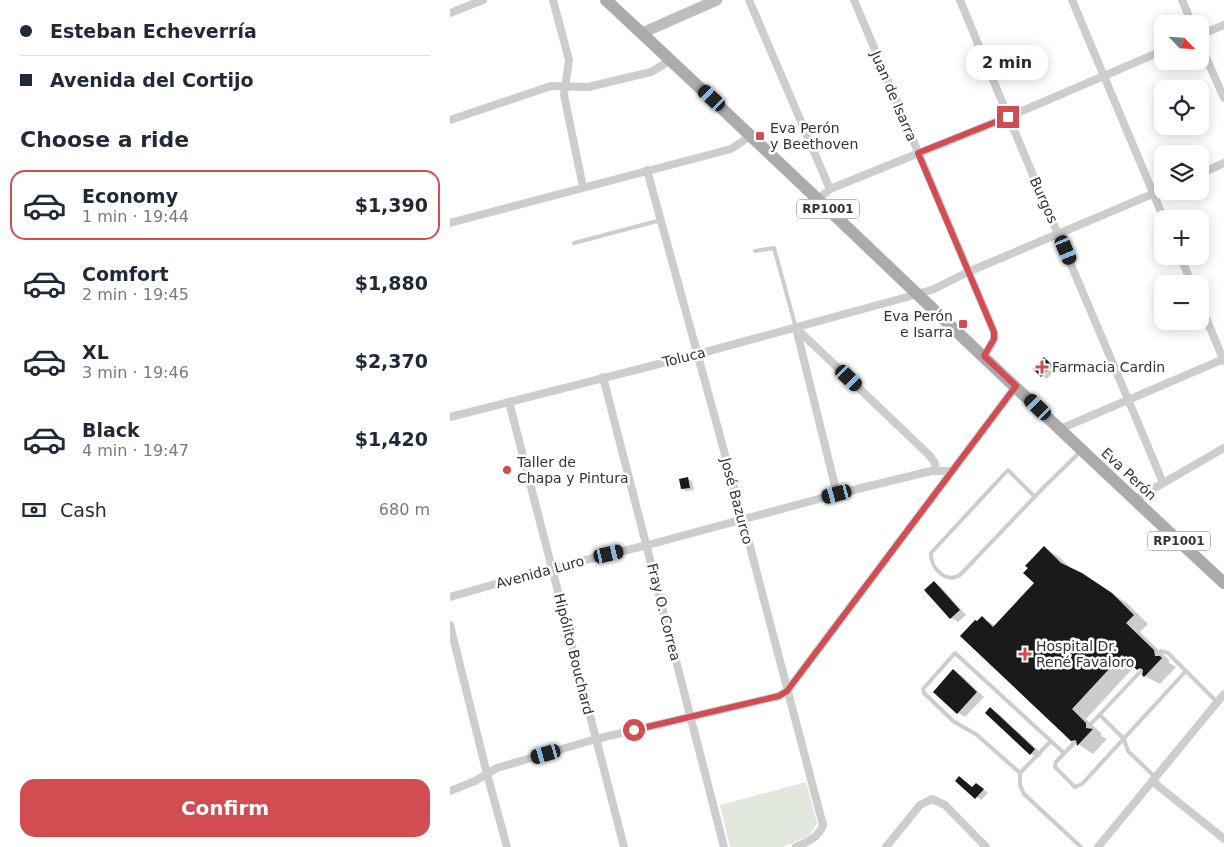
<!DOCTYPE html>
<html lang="en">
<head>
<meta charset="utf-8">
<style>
  :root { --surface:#fff; --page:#f2f2f3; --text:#1f2937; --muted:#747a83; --line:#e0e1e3; --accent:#d14d52 }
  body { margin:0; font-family:"DejaVu Sans",sans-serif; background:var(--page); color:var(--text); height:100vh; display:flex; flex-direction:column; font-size:19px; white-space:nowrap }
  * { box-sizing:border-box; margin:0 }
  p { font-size:16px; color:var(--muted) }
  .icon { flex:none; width:28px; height:28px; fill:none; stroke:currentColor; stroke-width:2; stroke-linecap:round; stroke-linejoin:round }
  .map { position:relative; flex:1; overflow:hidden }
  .panel { display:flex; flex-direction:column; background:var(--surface); width:450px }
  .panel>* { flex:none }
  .guide { display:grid; align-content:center; height:110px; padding:0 20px; background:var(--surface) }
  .needle { width:32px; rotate:115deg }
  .tools { position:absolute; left:704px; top:15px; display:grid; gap:10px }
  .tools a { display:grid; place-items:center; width:55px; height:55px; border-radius:10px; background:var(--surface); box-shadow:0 2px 12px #0003; font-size:25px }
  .end { position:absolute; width:22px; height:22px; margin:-11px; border:6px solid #d14d52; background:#fff; box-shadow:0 0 0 2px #fff }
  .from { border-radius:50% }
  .bubble { position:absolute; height:35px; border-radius:15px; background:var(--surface); box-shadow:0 2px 12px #0003; font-size:16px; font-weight:800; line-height:35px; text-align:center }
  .car { position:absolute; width:15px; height:30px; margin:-15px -8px; border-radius:6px; box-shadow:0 0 4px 1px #0007; background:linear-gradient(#222 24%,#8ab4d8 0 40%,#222 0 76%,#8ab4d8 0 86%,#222 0) }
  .guide b { display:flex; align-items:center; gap:18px; height:48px; font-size:19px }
  .guide b+b { border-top:1px solid var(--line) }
  .guide i { width:12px; height:12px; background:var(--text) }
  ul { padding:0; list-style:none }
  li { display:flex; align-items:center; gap:15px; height:70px; margin:0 10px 8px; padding:0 10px; border:2px solid transparent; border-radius:15px }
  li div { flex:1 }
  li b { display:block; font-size:19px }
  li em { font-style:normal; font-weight:800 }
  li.selected { border-color:var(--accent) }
  li>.icon { width:45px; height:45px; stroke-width:1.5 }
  h2 { padding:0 20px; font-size:22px; line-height:60px }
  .pay { display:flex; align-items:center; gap:12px; height:55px; padding:0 20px; font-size:19px }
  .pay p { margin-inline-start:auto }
  .action { display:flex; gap:10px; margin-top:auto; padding:10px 20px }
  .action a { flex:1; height:58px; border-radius:15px; background:var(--accent); color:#fff; font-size:20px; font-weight:800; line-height:58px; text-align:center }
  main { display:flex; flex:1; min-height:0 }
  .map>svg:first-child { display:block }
</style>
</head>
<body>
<main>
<section class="panel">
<div class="guide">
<b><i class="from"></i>Esteban Echeverría</b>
<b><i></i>Avenida del Cortijo</b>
</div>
<h2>Choose a ride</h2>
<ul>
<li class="selected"><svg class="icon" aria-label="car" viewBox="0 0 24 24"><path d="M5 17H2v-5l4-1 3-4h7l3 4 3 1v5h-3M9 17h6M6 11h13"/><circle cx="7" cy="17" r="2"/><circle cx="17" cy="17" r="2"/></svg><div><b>Economy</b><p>1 min · 19:44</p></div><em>$1,390</em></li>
<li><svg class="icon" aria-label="car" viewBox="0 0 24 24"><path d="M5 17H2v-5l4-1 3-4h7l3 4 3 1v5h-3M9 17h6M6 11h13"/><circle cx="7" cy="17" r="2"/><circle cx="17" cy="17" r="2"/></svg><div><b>Comfort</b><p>2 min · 19:45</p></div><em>$1,880</em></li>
<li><svg class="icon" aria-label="car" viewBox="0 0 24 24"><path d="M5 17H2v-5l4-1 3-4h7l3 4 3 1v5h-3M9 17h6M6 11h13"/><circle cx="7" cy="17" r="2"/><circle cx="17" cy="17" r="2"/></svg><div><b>XL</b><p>3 min · 19:46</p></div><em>$2,370</em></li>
<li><svg class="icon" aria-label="car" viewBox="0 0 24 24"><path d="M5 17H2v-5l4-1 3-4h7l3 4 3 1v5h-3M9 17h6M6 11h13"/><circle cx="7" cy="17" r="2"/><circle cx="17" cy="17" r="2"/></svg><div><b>Black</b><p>4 min · 19:47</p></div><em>$1,420</em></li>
</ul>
<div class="pay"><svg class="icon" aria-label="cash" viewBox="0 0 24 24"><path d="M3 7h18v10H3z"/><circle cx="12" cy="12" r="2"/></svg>Cash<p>680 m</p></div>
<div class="action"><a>Confirm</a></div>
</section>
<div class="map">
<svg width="774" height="847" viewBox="0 0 774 847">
  <rect width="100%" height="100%" fill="#fff"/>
  <path fill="#e2e8dd" d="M356,782L367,823L359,836L333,847H280L270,805Z"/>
  <g fill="#0003">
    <path d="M594,358L606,368L597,379L584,369Z"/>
    <path d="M238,479L242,481L244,490L236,491L232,489Z"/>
    <path d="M594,548L609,557L623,570L677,603L698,624L690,632L719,660V663L726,667L710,684L695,676L694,672L685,666L636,719L651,733V736L657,739L643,754L622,740L527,622L532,618L546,626L586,583Z"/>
    <path d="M484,583L491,587L516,615L508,622L501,618Z"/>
    <path d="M503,671L511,675L534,697L515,717L508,713Z"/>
    <path d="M540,709L548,713L592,754L588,758L581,754Z"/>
    <path d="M509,777L523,788L527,784L538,793L531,800L506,780Z"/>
  </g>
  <g fill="#1a1a1a">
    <path d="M594,357L602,365L591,377L583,369Z"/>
    <path d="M238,477L240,488L231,489L229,479Z"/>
    <path d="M594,546L611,563L632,573L662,593L684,615L676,623L704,650L705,656H710L712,658L694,677L692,675L693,670L690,668L687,670L672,655L622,709L636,723V728L643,729L627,746L626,740L621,741L510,636L525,620L527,621L532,616L543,627L584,583L573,573L578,568L575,566Z"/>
    <path d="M484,581L510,610L500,619L474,590Z"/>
    <path d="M503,669L527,692L507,714L483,692Z"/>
    <path d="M540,707L585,749L580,755L535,713Z"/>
    <path d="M509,776L522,787L526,783L534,789L525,799L505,781Z"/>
  </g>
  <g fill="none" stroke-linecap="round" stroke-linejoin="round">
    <g stroke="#cdcdcd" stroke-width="4">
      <path d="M124,243L211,220"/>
      <path d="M305,251L324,248L346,328"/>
      <path d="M585,497L558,470L481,553C480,567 495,584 510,575L594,487L630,452"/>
      <path d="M707,653L711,651L718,653L767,702"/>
      <path d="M650,715L674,739L678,751L705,777"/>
      <path d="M639,726L690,672"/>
      <path d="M601,741L570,773L527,735L503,721L474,693L473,689L505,653L614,753"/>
      <path d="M624,743L606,762L605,767L625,787L632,784L736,671"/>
      <path d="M570,773V785L574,794L631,847"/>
    </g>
    <g stroke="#cdcdcd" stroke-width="8">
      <path d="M103,0L119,60L114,95L133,187"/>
      <path d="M299,0L380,189"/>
      <path d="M404,0L544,332V339L534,357"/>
      <path d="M510,0C576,162 646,321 713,483"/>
      <path d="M622,0L714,219"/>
      <path d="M732,0L742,24"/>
      <path d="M0,13L33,0"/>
      <path d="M750,35L774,25"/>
      <path d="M750,44L774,98"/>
      <path d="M0,120L101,86L138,87L201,72L221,60"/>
      <path d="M197,170L293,520L373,825C368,838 358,842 346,847"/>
      <path d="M750,174L774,163"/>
      <path d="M368,199L380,189L558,117L712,51"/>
      <path d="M0,223L281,149L302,135"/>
      <path d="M730,256L742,284"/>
      <path d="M750,304L774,361"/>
      <path d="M346,328L479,455L485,463L486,471"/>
      <path d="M346,328L387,494"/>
      <path d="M153,377L274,847"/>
      <path d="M59,402L174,847"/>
      <path d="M0,417L248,354L468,294L484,289L518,272L712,190"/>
      <path d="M610,429L774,359"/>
      <path d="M684,500L774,448"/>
      <path d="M0,597L102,568L198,545L387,494L481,471H501"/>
      <path d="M0,625L37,774L57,847"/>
      <path d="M702,781L774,839"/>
      <path d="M0,791L25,781L47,768L146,739L329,696L337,691L566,386"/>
      <path d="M436,847L470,805L482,799L495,805L536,847"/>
      <path d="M648,847L774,694"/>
    </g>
    <path stroke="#bdbdbd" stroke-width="11" d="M192,33L267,0"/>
    <path stroke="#ababab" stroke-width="12" d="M156,0C364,193 566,391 774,583"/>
  </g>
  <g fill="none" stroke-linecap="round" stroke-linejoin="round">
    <path stroke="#d14d52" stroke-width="6" d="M184,730L329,696L337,691L566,386L534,356L544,339V332L468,153L558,117"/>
  </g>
  <g fill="#d14d52" stroke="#fff" stroke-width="2">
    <rect x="305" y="131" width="10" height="10" rx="2.5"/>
    <rect x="508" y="319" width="10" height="10" rx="2.5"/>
    <path d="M589.5 359.5h5v5h5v5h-5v5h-5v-5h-5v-5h5z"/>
    <circle cx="57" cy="470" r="5"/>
    <path d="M572.5 646.5h5v5h5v5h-5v5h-5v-5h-5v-5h5z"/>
  </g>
  <g text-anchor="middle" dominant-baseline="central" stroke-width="5" stroke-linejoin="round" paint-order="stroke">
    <g fill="#fff" stroke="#707070" stroke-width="1">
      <rect x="347" y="199.5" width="62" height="19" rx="4"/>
      <rect x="698" y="531.5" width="62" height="19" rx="4"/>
    </g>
    <g font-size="12" font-weight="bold" fill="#333">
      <text x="378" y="209">RP1001</text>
      <text x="729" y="541">RP1001</text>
    </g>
    <g font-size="14" fill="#333" stroke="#fff">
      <text transform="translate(444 96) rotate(67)">Juan de Isarra</text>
      <text transform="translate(594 200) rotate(66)">Burgos</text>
      <text transform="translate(234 357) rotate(-14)">Toluca</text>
      <text transform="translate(679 474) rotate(43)">Eva Perón</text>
      <text transform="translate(287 501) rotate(75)">José Bazurco</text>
      <text transform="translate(90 572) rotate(-15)">Avenida Luro</text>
      <text transform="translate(214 612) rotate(76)">Fray O. Correa</text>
      <text transform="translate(124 654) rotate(76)">Hipólito Bouchard</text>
    </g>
    <g font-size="14" fill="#333" stroke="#fff" text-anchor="start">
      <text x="320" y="128">Eva Perón<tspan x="320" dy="16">y Beethoven</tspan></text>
      <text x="503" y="316" text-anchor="end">Eva Perón<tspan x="503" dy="16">e Isarra</tspan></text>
      <text x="602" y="367">Farmacia Cardin</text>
      <text x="67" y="462">Taller de<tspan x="67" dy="16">Chapa y Pintura</tspan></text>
      <text x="586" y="646">Hospital Dr.<tspan x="586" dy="16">René Favaloro</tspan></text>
    </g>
  </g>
</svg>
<div class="tools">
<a><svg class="needle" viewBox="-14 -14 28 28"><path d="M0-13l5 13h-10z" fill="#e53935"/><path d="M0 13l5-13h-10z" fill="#747a83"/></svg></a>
<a><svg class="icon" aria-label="locate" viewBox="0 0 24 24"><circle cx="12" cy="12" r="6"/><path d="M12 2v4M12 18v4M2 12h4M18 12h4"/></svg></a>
<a><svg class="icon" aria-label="layers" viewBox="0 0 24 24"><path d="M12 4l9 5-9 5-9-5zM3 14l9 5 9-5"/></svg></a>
<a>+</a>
<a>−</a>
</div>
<i class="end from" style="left:184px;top:730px"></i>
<i class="end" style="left:558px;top:117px"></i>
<div class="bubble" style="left:516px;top:45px;width:82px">2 min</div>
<i class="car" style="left:262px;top:98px;rotate:313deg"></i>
<i class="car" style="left:616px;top:250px;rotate:157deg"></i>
<i class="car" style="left:399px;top:378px;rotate:134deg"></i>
<i class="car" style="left:588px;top:407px;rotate:314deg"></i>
<i class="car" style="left:387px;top:494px;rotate:255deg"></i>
<i class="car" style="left:159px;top:554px;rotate:77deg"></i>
<i class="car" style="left:96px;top:754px;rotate:254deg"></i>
</div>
</main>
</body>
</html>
